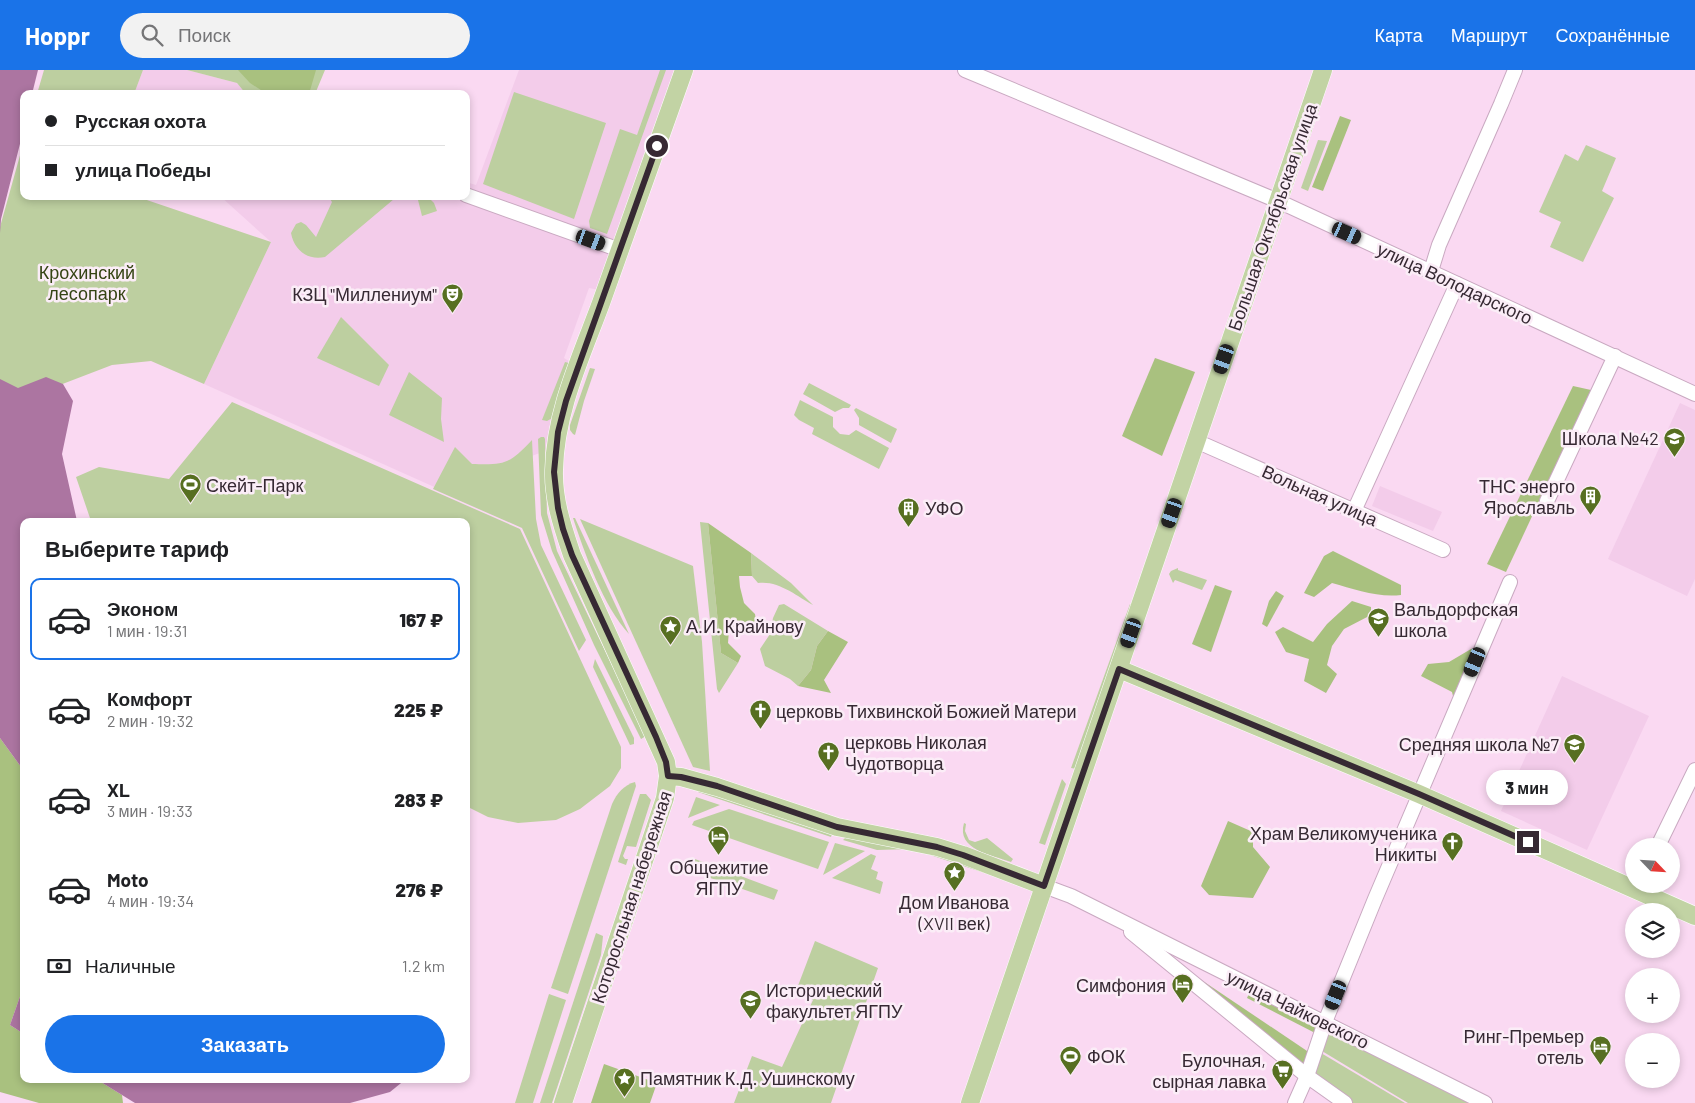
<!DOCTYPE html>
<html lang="ru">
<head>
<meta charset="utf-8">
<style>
  :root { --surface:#fff; --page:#f2f2f2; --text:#202124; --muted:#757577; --line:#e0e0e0; --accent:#1a73e8 }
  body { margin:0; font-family:Barlow,sans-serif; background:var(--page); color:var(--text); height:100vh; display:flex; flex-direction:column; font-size:19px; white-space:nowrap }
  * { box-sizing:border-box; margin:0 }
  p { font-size:16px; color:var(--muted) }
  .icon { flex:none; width:28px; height:28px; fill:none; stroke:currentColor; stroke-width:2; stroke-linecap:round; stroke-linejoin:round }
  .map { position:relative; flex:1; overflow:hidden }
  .sheet { position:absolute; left:20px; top:448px; width:450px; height:565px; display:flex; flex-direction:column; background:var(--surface); border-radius:10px; box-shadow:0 2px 8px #0003 }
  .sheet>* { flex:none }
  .hud { position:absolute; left:20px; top:20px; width:450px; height:110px; border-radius:10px; box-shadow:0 2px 8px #0003; display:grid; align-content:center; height:110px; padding:0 25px; background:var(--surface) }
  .needle { width:32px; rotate:115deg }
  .buttons { position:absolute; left:1625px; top:768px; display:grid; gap:10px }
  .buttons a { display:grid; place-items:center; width:55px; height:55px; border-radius:50%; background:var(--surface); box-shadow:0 2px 8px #0003; font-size:25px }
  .end { position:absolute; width:22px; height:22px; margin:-11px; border:6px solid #362933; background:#fff; box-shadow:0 0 0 2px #fff }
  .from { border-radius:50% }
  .bubble { position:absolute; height:35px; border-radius:18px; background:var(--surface); box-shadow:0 2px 8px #0003; font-size:16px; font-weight:800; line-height:35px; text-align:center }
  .car { position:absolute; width:15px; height:30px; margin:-15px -8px; border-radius:6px; box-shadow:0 0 4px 1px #0007; background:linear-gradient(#222 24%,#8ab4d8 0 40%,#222 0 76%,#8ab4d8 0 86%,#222 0) }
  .hud b { display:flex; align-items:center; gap:18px; height:48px; font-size:19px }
  .hud b+b { border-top:1px solid var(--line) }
  .hud i { width:12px; height:12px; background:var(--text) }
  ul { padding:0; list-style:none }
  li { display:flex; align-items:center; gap:15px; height:82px; margin:0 10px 8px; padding:0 15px; border:2px solid transparent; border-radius:10px }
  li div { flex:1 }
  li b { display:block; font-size:19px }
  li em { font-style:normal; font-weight:800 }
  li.selected { border-color:var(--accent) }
  li>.icon { width:45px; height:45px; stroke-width:1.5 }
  h2 { padding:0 25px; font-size:22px; line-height:60px }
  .pay { display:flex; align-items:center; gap:12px; height:55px; padding:0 25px; font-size:19px }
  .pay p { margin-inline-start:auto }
  .cta { display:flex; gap:10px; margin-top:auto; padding:10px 25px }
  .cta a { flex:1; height:58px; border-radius:30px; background:var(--accent); color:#fff; font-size:20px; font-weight:800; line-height:58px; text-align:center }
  header { display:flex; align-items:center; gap:30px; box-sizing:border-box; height:70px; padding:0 25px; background:var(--accent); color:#fff }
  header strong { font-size:24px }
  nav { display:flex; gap:28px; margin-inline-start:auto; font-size:18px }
  .search { width:350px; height:45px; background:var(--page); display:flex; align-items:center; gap:12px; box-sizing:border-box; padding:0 18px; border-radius:28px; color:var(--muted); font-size:19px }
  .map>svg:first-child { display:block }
</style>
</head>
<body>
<header>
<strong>Hoppr</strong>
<div class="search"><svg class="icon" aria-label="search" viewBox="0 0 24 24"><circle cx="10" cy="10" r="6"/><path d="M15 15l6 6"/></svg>Поиск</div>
<nav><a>Карта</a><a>Маршрут</a><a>Сохранённые</a></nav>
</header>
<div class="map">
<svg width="1695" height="1033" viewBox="0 0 1695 1033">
  <rect width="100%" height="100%" fill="#fad9f2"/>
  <g fill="#f3ccea">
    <path d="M143,0H187L237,13L246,24H134Z"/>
    <path d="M519,0H677L599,220L589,218L564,288L572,293L551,351L545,381L441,420L204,314L271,172L220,126H466V112L476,115Z"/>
    <path d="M1680,333L1695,340V509L1687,526L1608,489Z"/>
    <path d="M1380,416L1442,442L1433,461L1372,436Z"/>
    <path d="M1562,606L1649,646L1587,780L1501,741Z"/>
  </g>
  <g fill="#bdcfa0">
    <path d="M44,0H143L134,24H37Z"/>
    <path d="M187,0H325L315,24H246L237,13Z"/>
    <path d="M660,0H666L607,164L590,158L589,151L620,59L637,65Z"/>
    <path d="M514,22L606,53L574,149L483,114Z"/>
    <path d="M1318,70L1327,71L1308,121L1301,118Z"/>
    <path d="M24,71V126H135L271,172L204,314L151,291L112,295L26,328L0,316V157Z"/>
    <path d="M1586,75L1616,88L1602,121L1614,128L1583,192L1550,177L1561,152L1539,142L1565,84L1578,91Z"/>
    <path d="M328,126H395L394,129L325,187C308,191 294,180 291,163L296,154L301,152L306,155L316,167L332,132Z"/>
    <path d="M417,126L428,127L434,133L437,141L422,146Z"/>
    <path d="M341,247L389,295L379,316L317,288Z"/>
    <path d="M565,292L569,293L554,347L547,351L542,350Z"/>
    <path d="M590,298L595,299L584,331L575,365L573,364L570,360V355Z"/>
    <path d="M409,302L442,328L441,349L444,372L389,345Z"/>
    <path d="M809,313L851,335L849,338H843L835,342L803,324Z"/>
    <path d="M800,330L833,347V357L840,364L849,365L856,360L889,378L879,399L812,364L814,358L799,350L794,345Z"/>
    <path d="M232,332L520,459L621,677V698L610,716L580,739L556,750L518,753L488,747L466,736V451H91L76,407L99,397L169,409Z"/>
    <path d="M856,338L897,359L891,373L859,355V348L854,340Z"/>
    <path d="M541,367H544L545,369L547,443L557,481L646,666L641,669L594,575L552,481L541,445L538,369Z"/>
    <path d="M532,370L536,449L541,475L586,570L579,581L522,458L433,419L455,377L472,394C506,395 509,394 532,370Z"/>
    <path d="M573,448H575L629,564C603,536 585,484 573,448Z"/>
    <path d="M580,449L693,496L702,572L710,701L693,697Z"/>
    <path d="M700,452L708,453L721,583L738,593L719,623L717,619Z"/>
    <path d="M751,483L791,513L813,535C797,526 778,510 758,513L752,506Z"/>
    <path d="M1178,498V500L1207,510L1202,520L1175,510L1173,513L1169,504L1171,501Z"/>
    <path d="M784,534L828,561L817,576L811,600L798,616L790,609L765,596L760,579L770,564L773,548L779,535Z"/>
    <path d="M1130,534L1135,536L1077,699L1071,698Z"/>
    <path d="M595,589L634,668V674L630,675L593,597Z"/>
    <path d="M1062,709L1066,714L1045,775L1039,773Z"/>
    <path d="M635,712L636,716L568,924L551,918L612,734C617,723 624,715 635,712Z"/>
    <path d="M699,718L833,761L831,767L698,722Z"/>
    <path d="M640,724H646L651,730L636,777L627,776L623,786L625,789H628L626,795L618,792Z"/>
    <path d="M696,727L720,735L688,748Z"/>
    <path d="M729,739L829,772L818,799L692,755L694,751Z"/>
    <path d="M964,753L966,754L965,761L969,770L975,772L987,768L1013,789L1011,792C992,785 956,780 964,753Z"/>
    <path d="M846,767L913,776L1018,814L912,779L877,780L843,770Z"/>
    <path d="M835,773L865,781L823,805Z"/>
    <path d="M871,784L876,786L871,799L878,802L876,809L883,812L880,824L832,808Z"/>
    <path d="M695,789L778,820L774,830L693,802L692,797Z"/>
    <path d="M596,863L603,866L601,885L552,1033H540Z"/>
    <path d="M815,871L878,898L831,1033H734L752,986L782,997L813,930L796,921Z"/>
    <path d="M549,924L566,930L533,1033H515Z"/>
    <path d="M1325,953L1475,1033H1408L1317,978Z"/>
    <path d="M1316,980L1405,1033H1348L1308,1006Z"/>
  </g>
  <g fill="#a9c17f">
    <path d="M238,0H316L309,24H267L250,13Z"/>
    <path d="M1340,46L1351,50L1323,121L1312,117Z"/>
    <path d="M1155,288L1195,302L1162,386L1122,366Z"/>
    <path d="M1573,316L1591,320L1506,502L1487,494Z"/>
    <path d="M708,453L751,483L752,506H739L740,517L744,533L755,544L757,557L739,556L729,560L728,573L741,586L738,593L721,583Z"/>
    <path d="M1333,481L1401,515V525C1378,528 1354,519 1332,513L1314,527L1304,523L1324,486Z"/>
    <path d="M1215,515L1232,521L1211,582L1192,574Z"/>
    <path d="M1276,521L1284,526L1267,557L1262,554L1269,531Z"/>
    <path d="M1352,531L1371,537V545L1344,559L1332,576L1327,595L1337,604L1326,623L1304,611L1309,589L1286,582L1275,562L1283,557L1313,572L1327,554Z"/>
    <path d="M828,561L848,572L824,610L831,623L798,616L811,600L817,576Z"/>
    <path d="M1478,577L1457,628L1453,626L1452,622L1421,606L1428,594L1449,592L1471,579Z"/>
    <path d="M0,668L24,701V915L10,955L24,964V1009H96L122,1025L123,1033H39L0,1022Z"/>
    <path d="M1228,751L1253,762V777L1270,797L1253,828L1209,825L1201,816Z"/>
    <path d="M1191,903L1313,985L1306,1005Z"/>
    <path d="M1252,917L1324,952L1319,965L1247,928Z"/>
    <path d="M604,994L657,1013L650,1033H591Z"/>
  </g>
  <g fill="#ac75a1">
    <path d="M0,0H38L32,24H24V58L1,149L0,163Z"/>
    <path d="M46,307L63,314L73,331L62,384L77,451H24V701L0,668V309L18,318Z"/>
    <path d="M24,915V964L10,955Z"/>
    <path d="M96,1009H406L390,1022L350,1033H135Z"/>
  </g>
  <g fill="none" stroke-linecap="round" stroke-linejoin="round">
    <defs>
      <g id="minor">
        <path d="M965,0L1278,131L1695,324"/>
        <path d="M466,125L620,180"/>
        <path d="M1431,201L1439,175L1501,34L1515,0"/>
        <path d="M1196,371L1443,480"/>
        <path d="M1547,431L1615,286"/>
        <path d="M1354,441L1457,214"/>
        <path d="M1658,776L1695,700"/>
        <path d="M1044,816L1071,826L1485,1033"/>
        <path d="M1131,862L1307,1006L1345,1033"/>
        <path d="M1295,1033L1307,1006L1325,952L1375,829L1510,512"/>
      </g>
      <g id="major">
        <path d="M1119,599L1419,724L1695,846"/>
        <path d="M668,706L681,707L717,717L837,757L937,777L963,785L1044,816"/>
        <path d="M563,1033L665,728L668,706L666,692L572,485C563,458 553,430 554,400C555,342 581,287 601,233C629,155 656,78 684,0"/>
        <path d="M970,1033L1323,0"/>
      </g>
    </defs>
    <use href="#minor" stroke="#c9a9c1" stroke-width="16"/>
    <use href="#major" stroke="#fff" stroke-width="19"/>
    <use href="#minor" stroke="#fff" stroke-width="14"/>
    <use href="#major" stroke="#c2d3a4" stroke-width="18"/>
  </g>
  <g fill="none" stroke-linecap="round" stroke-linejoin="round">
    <path stroke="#362933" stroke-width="6" d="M657,76L566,331L558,362L554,402L558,438L563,459L572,485L656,667L666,692L668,706L681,707L717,716L837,757L937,777L963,785L1044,816L1119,599L1419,724L1528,772"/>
  </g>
  <defs>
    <symbol id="theatre-pin" viewBox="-11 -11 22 30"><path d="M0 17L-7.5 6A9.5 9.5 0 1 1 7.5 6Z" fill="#576f21" stroke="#fbedf7"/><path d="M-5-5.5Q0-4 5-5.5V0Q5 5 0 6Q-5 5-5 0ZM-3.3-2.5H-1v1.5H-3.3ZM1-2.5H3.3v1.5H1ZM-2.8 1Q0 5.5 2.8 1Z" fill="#fff"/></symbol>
    <symbol id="school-pin" viewBox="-11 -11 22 30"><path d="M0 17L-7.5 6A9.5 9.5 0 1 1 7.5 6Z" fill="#576f21" stroke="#fbedf7"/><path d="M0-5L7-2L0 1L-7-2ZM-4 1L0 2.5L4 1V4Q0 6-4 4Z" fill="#fff"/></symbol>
    <symbol id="stadium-pin" viewBox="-11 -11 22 30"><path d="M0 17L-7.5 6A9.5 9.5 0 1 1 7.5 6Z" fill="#576f21" stroke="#fbedf7"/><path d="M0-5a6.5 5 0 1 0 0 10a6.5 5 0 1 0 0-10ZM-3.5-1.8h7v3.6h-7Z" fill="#fff"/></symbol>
    <symbol id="building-pin" viewBox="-11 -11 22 30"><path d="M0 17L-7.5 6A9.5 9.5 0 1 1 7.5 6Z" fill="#576f21" stroke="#fbedf7"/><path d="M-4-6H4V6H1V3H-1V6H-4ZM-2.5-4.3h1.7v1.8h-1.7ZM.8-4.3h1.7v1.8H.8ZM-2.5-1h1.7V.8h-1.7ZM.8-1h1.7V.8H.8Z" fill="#fff"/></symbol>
    <symbol id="sight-pin" viewBox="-11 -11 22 30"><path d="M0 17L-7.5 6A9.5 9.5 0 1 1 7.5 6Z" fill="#576f21" stroke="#fbedf7"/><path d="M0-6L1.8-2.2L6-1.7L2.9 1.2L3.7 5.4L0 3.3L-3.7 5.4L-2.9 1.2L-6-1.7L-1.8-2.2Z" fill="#fff"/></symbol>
    <symbol id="church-pin" viewBox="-11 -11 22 30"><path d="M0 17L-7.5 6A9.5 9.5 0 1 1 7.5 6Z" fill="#576f21" stroke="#fbedf7"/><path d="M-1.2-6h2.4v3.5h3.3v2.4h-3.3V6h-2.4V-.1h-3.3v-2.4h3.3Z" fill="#fff"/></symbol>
    <symbol id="hotel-pin" viewBox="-11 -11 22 30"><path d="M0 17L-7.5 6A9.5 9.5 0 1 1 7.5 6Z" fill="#576f21" stroke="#fbedf7"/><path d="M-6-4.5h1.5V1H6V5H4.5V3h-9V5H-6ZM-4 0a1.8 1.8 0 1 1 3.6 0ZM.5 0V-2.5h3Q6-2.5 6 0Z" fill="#fff"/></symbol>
    <symbol id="university-pin" viewBox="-11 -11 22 30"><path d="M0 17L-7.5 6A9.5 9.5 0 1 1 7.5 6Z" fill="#576f21" stroke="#fbedf7"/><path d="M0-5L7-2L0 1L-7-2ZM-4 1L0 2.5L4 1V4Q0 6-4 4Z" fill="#fff"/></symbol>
    <symbol id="supermarket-pin" viewBox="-11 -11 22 30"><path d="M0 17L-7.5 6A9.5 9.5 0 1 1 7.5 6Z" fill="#576f21" stroke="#fbedf7"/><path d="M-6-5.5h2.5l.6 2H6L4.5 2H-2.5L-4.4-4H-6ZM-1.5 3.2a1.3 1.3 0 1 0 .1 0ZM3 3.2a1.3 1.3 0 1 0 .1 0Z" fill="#fff"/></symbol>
  </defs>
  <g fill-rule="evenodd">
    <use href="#theatre-pin" x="440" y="212" width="25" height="34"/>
    <use href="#school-pin" x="1662" y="356" width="25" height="34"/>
    <use href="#stadium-pin" x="178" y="402" width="25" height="34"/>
    <use href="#building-pin" x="1578" y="414" width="25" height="34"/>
    <use href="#building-pin" x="896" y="426" width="25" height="34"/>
    <use href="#school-pin" x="1366" y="536" width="25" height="34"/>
    <use href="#sight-pin" x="658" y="544" width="25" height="34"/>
    <use href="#church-pin" x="748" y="628" width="25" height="34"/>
    <use href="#school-pin" x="1562" y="662" width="25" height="34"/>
    <use href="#church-pin" x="816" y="670" width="25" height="34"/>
    <use href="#hotel-pin" x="706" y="754" width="25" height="34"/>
    <use href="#church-pin" x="1440" y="760" width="25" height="34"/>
    <use href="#sight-pin" x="942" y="790" width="25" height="34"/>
    <use href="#hotel-pin" x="1170" y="902" width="25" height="34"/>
    <use href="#university-pin" x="738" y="918" width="25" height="34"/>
    <use href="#hotel-pin" x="1588" y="964" width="25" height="34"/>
    <use href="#stadium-pin" x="1058" y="974" width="25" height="34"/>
    <use href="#supermarket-pin" x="1270" y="988" width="25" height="34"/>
    <use href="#sight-pin" x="612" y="996" width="25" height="34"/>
  </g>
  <g text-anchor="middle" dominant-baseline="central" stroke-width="5" stroke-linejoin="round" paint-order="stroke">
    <g font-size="18" fill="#362933" stroke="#fbedf7">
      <text transform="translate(1272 147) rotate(-71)">Большая Октябрьская улица</text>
      <text transform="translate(1455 213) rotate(25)">улица Володарского</text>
      <text transform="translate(1320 425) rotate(24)">Вольная улица</text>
      <text transform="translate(631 827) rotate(-72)">Которосльная набережная</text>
      <text transform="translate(1298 939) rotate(26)">улица Чайковского</text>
    </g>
    <g font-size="18" fill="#354414" stroke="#fbedf7">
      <text x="87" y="202">Крохинский<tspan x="87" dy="21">лесопарк</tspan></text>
    </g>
    <g font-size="18" fill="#362933" stroke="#fbedf7" text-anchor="start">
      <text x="437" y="224" text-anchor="end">КЗЦ "Миллениум"</text>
      <text x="1659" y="368" text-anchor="end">Школа №42</text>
      <text x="206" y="415">Скейт-Парк</text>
      <text x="1575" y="416" text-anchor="end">ТНС энерго<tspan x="1575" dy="21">Ярославль</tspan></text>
      <text x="925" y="438">УФО</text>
      <text x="1394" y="539">Вальдорфская<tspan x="1394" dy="21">школа</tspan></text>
      <text x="686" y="556">А.И. Крайнову</text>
      <text x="776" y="641">церковь Тихвинской Божией Матери</text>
      <text x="845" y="672">церковь Николая<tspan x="845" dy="21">Чудотворца</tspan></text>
      <text x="1559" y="674" text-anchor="end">Средняя школа №7</text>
      <text x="1437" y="763" text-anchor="end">Храм Великомученика<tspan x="1437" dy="21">Никиты</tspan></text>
      <text x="719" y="797" text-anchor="middle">Общежитие<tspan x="719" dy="21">ЯГПУ</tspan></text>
      <text x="954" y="832" text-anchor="middle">Дом Иванова<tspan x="954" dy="21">(XVII век)</tspan></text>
      <text x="1166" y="915" text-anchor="end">Симфония</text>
      <text x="766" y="920">Исторический<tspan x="766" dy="21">факультет ЯГПУ</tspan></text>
      <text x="1584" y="966" text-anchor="end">Ринг-Премьер<tspan x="1584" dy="21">отель</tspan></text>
      <text x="1087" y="986">ФОК</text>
      <text x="1266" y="990" text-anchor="end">Булочная,<tspan x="1266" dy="21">сырная лавка</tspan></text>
      <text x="640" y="1008">Памятник К.Д. Ушинскому</text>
    </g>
  </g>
</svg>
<div class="buttons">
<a><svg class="needle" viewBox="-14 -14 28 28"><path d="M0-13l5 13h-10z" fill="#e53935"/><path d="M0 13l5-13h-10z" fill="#757577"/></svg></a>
<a><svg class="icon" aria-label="layers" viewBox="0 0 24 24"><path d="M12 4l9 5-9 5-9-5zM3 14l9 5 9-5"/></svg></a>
<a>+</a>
<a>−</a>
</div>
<i class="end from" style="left:657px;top:76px"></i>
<i class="end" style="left:1528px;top:772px"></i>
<div class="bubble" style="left:1486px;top:700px;width:82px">3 мин</div>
<i class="car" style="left:1347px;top:163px;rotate:114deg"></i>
<i class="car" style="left:591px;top:170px;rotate:110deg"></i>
<i class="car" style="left:1224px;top:289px;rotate:199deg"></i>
<i class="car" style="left:1172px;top:443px;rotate:199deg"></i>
<i class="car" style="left:1131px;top:563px;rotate:199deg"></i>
<i class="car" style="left:1475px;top:592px;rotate:203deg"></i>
<i class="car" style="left:1336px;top:925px;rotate:202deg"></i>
<div class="hud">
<b><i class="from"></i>Русская охота</b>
<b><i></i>улица Победы</b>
</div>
<section class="sheet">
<h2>Выберите тариф</h2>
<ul>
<li class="selected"><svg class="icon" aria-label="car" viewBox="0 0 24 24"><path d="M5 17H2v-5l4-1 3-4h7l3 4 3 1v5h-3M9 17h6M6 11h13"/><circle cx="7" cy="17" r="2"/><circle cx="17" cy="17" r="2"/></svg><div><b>Эконом</b><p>1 мин · 19:31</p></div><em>167 ₽</em></li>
<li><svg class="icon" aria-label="car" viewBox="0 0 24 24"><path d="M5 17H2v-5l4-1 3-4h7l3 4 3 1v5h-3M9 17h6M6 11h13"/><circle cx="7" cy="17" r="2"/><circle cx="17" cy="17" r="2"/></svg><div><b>Комфорт</b><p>2 мин · 19:32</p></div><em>225 ₽</em></li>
<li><svg class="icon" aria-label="car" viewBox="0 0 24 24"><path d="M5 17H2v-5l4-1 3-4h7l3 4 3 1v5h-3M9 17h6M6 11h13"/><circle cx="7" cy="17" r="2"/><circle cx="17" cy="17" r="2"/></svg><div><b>XL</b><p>3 мин · 19:33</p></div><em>283 ₽</em></li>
<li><svg class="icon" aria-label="car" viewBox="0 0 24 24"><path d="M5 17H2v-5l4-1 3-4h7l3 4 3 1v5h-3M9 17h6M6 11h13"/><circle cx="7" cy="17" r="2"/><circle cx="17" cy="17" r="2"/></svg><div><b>Moto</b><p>4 мин · 19:34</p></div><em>276 ₽</em></li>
</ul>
<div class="pay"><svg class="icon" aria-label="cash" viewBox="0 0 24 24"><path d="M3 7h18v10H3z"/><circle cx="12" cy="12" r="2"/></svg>Наличные<p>1.2 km</p></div>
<div class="cta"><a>Заказать</a></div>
</section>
</div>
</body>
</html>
